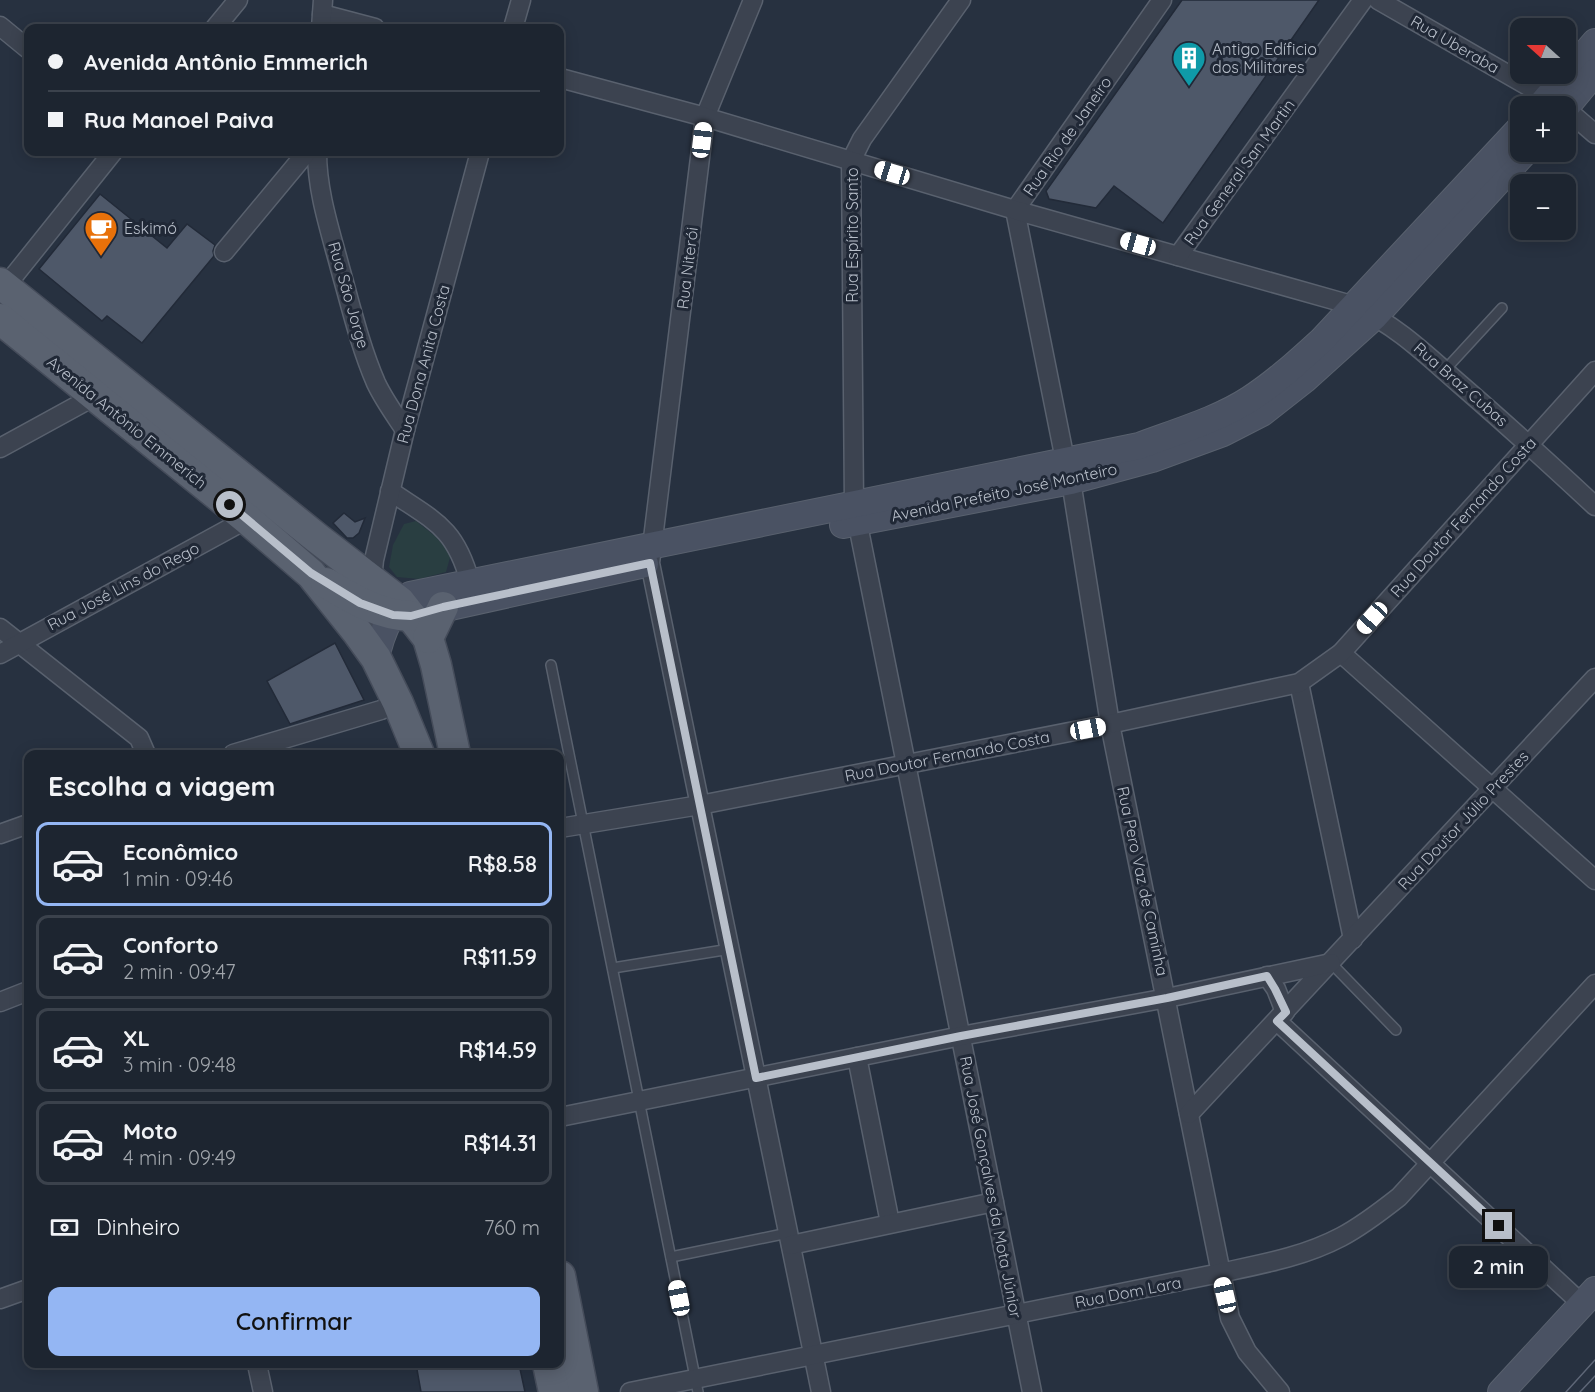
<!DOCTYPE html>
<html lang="pt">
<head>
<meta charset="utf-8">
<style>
  :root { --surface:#1d2530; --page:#2a313c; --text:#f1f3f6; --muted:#a0a5ab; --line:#3b424c; --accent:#94b6f3 }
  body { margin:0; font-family:Quicksand,sans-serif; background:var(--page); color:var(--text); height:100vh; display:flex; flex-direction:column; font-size:22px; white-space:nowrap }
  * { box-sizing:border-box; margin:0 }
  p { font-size:20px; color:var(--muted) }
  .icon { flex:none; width:33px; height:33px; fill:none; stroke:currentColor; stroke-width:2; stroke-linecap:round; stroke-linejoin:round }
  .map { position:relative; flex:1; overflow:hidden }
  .sheet { position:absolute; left:24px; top:750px; width:540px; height:618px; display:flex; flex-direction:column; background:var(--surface); border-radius:12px; box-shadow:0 3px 15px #0003,0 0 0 2px var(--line) }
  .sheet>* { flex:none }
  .top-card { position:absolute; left:24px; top:24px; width:540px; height:132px; border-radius:12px; box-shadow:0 3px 15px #0003,0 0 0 2px var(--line); display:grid; align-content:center; height:132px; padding:0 24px; background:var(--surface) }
  .needle { width:39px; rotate:291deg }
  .fabs { position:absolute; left:1510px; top:18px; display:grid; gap:12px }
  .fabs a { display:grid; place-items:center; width:66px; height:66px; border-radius:12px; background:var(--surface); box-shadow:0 3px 15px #0003,0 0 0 2px var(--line); font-size:30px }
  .end { position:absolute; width:27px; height:27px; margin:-14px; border:8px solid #b8bfca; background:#111; box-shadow:0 0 0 3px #111 }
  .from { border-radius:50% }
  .bubble { position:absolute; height:42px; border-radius:12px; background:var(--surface); box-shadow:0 3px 15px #0003,0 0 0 2px var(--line); font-size:20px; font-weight:600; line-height:42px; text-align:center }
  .car { position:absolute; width:18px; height:36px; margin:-18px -9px; border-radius:8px; box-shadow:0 0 4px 2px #0007; background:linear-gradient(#fff 24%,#345 0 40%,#fff 0 76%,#345 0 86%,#fff 0) }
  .top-card b { display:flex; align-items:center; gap:21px; height:57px; font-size:22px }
  .top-card b+b { border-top:2px solid var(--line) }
  .top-card i { width:15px; height:15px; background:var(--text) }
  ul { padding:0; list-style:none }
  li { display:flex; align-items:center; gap:18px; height:84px; margin:0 12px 9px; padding:0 12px; border:3px solid var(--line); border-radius:12px }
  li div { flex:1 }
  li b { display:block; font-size:22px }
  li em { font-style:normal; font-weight:600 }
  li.current { border-color:var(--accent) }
  li>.icon { width:54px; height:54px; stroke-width:1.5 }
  h2 { padding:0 24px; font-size:27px; line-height:72px }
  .pay { display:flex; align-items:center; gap:15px; height:66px; padding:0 24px; font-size:22px }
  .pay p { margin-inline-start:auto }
  .cta { display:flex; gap:12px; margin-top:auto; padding:12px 24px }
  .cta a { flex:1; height:69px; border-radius:12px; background:var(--accent); color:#111; font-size:24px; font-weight:600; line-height:69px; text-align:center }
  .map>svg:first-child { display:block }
</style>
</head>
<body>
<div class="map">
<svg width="1595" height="1392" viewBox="0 0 1595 1392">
  <rect width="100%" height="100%" fill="#273140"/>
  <path fill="#293e41" d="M416,521L435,536L451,554L446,572L419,579L397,577L389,567L393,545L404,524Z"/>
  <g fill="#4e5869" stroke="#222a38" stroke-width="1.5">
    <path d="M1182,0H1319L1163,223L1114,186L1096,208L1049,199L1046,191Z"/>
    <path d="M100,194L167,248L187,224L215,245L213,251L214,256L142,343L107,316L102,321L39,269Z"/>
    <path d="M344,513L355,522L365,518L359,533L353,538H347L333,523Z"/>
    <path d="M335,643L364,700L290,724L267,681Z"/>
    <path d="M416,1364H519L525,1392H421Z"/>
  </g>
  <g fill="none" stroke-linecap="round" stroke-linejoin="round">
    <defs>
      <g id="lane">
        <path d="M1444,371L1502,308"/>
        <path d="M551,665L698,1392"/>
        <path d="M1331,963L1396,1030"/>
        <path d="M613,968L730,949"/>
        <path d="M671,1257L788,1233"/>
      </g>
      <g id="street">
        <path d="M753,0L705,117L650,563L821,1392"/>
        <path d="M961,0L862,139L851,161L854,505L1032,1392"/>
        <path d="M1162,0L1015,210L1065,460L1071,481L1110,724L1230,1318L1247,1352L1280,1392"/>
        <path d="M1378,0L1556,102"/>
        <path d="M322,14L375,28"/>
        <path d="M0,26L28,49"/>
        <path d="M215,28L238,0"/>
        <path d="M321,28L323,0"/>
        <path d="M513,28L521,0"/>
        <path d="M560,78L705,117L1015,210L1355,306C1400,328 1425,354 1462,386C1507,425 1551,465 1595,506"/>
        <path d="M1566,109L1595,134"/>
        <path d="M317,152C317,192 330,230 340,268C351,307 360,346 376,383C384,400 395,415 405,430"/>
        <path d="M224,252L307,152"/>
        <path d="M1178,256L1363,0"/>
        <path d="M5,287L113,152"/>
        <path d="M0,448L95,396"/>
        <path d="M390,491C434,521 455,527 470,582"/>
        <path d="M372,579L374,560L405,430L480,152"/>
        <path d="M0,628L139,738L146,754"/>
        <path d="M1341,653L1595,880"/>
        <path d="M0,654L247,519"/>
        <path d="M1299,683L1353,939"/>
        <path d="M233,754L381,710L398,703"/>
        <path d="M560,828L700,805L1110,724L1299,683L1341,653L1595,371"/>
        <path d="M0,834L28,824"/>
        <path d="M1267,976L1276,989L1285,1012"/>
        <path d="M0,1002L28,991"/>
        <path d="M1277,1021L1582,1304"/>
        <path d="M857,1057L890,1223"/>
        <path d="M1189,1114L1595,678"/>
        <path d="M560,1117L961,1036L1167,998L1331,963"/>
        <path d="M791,1245L994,1202"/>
        <path d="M0,1299L28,1289"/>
        <path d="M257,1364L263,1392"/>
        <path d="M630,1392L1220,1273C1262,1264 1303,1257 1341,1237C1362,1226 1380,1212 1399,1197L1595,984"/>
      </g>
      <g id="secondary">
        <path d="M1540,106L1595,42"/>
        <path d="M1566,107L1595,72"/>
        <path d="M843,525L1071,481L1152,459L1223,433L1262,413L1304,380L1375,316L1525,152"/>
        <path d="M423,613L645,564"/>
        <path d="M376,658C381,635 391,609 410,595L1139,446C1176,432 1218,420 1250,399C1276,382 1299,361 1322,340L1521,127"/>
        <path d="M1501,1392L1595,1290"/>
      </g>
      <g id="primary">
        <path d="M0,283L317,538L400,602L428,638L436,665L455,754"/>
        <path d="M0,319L247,519L311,574L358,633L376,658L398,703L419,754"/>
        <path d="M326,583C353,599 379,615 411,616"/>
        <path d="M428,638L443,607"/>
        <path d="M560,1276L583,1392"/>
        <path d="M548,1364L554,1392"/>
      </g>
    </defs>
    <use href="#lane" stroke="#59616e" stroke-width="12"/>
    <use href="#street" stroke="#59616e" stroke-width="21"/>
    <use href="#secondary" stroke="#59616e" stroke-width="28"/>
    <use href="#primary" stroke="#454c5a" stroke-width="33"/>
    <use href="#lane" stroke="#3c4350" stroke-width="9"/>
    <use href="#street" stroke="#3c4350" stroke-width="18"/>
    <use href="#secondary" stroke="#4a5263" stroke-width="26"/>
    <use href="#primary" stroke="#5a6270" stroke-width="30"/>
    <g stroke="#5e6777" stroke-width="1.5">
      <path d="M1566,1392L1595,1360"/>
      <path d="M1580,1392L1595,1376"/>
    </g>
  </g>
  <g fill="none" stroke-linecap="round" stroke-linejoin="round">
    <path stroke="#b8bfca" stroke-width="8" d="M230,505L311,573L360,603L393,615L411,616L443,607L650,563L756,1078L961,1036L1167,998L1267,976L1275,989L1286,1012L1277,1021L1499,1226"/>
  </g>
  <defs>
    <symbol id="building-pin" viewBox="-11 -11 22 30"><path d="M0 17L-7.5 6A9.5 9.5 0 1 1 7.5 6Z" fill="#0f9aa8" stroke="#202836"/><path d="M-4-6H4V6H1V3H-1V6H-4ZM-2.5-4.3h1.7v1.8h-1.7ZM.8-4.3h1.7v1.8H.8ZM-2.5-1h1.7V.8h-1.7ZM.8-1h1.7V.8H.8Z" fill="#fff"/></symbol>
    <symbol id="cafe-pin" viewBox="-11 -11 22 30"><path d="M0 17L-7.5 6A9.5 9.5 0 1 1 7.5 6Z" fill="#e8710a" stroke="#202836"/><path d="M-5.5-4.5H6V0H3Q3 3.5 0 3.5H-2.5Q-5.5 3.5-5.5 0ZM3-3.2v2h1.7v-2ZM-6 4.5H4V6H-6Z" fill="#fff"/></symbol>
  </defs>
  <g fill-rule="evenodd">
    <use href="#building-pin" x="1170" y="39" width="38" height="52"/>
    <use href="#cafe-pin" x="82" y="209" width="38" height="52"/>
  </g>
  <g text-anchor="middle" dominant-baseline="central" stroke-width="6" stroke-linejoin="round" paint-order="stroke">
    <g font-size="16" fill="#b8bfca" stroke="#202836">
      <text transform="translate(1455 44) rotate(30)">Rua Uberaba</text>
      <text transform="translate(1067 136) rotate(-55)">Rua Rio de Janeiro</text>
      <text transform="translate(1239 172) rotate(-54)">Rua General San Martin</text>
      <text transform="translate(852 235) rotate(-90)">Rua Espírito Santo</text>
      <text transform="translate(687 268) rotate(-83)">Rua Niterói</text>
      <text transform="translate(349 295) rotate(74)">Rua São Jorge</text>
      <text transform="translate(423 364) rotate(-75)">Rua Dona Anita Costa</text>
      <text transform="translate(1461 384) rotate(41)">Rua Braz Cubas</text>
      <text transform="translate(127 422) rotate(39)">Avenida Antônio Emmerich</text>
      <text transform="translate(1004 492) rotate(-12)">Avenida Prefeito José Monteiro</text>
      <text transform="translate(1463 517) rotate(-48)">Rua Doutor Fernando Costa</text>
      <text transform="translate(123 586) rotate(-28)">Rua José Lins do Rego</text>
      <text transform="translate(947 756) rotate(-11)">Rua Doutor Fernando Costa</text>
      <text transform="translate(1463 820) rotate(-47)">Rua Doutor Júlio Prestes</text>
      <text transform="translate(1143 881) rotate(78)">Rua Pero Vaz de Caminha</text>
      <text transform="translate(991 1187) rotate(79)">Rua José Gonçalves da Mota Júnior</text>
      <text transform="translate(1128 1292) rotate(-11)">Rua Dom Lara</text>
    </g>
    <g font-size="16" fill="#b8bfca" stroke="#202836" text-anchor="start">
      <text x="1212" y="49">Antigo Edíficio<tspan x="1212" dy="18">dos Militares</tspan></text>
      <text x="124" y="228">Eskimó</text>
    </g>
  </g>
</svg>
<div class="fabs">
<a><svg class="needle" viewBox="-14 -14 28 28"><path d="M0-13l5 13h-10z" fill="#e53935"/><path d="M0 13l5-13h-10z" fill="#a0a5ab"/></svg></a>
<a>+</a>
<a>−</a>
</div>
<i class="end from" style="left:230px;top:505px"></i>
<i class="end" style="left:1499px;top:1226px"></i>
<div class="bubble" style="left:1449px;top:1246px;width:99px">2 min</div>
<i class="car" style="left:702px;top:140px;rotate:7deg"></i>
<i class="car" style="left:892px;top:173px;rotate:287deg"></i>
<i class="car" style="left:1138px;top:244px;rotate:286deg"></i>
<i class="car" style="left:1372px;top:618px;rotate:222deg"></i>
<i class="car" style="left:1088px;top:729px;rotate:79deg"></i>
<i class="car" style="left:1225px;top:1295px;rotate:347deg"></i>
<i class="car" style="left:679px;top:1298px;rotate:349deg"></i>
<div class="top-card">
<b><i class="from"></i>Avenida Antônio Emmerich</b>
<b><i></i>Rua Manoel Paiva</b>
</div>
<section class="sheet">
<h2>Escolha a viagem</h2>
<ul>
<li class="current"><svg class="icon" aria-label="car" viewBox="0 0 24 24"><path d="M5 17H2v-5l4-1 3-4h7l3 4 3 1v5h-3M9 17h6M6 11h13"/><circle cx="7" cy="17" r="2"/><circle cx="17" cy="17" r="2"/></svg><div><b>Econômico</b><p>1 min · 09:46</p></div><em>R$8.58</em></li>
<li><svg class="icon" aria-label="car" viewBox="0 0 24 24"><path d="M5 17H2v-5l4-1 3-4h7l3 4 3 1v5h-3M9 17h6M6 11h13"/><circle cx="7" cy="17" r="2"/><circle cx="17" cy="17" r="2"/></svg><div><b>Conforto</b><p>2 min · 09:47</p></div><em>R$11.59</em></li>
<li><svg class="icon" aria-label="car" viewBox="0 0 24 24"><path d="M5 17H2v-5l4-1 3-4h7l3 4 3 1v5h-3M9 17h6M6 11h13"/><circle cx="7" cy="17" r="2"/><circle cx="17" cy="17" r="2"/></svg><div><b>XL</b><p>3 min · 09:48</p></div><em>R$14.59</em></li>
<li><svg class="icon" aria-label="car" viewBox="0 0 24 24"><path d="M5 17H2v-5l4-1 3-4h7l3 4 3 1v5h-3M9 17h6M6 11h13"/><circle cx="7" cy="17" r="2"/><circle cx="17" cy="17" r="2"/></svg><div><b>Moto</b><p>4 min · 09:49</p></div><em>R$14.31</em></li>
</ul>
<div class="pay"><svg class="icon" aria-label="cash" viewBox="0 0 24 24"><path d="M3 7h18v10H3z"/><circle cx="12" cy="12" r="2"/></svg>Dinheiro<p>760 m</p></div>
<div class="cta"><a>Confirmar</a></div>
</section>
</div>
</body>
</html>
